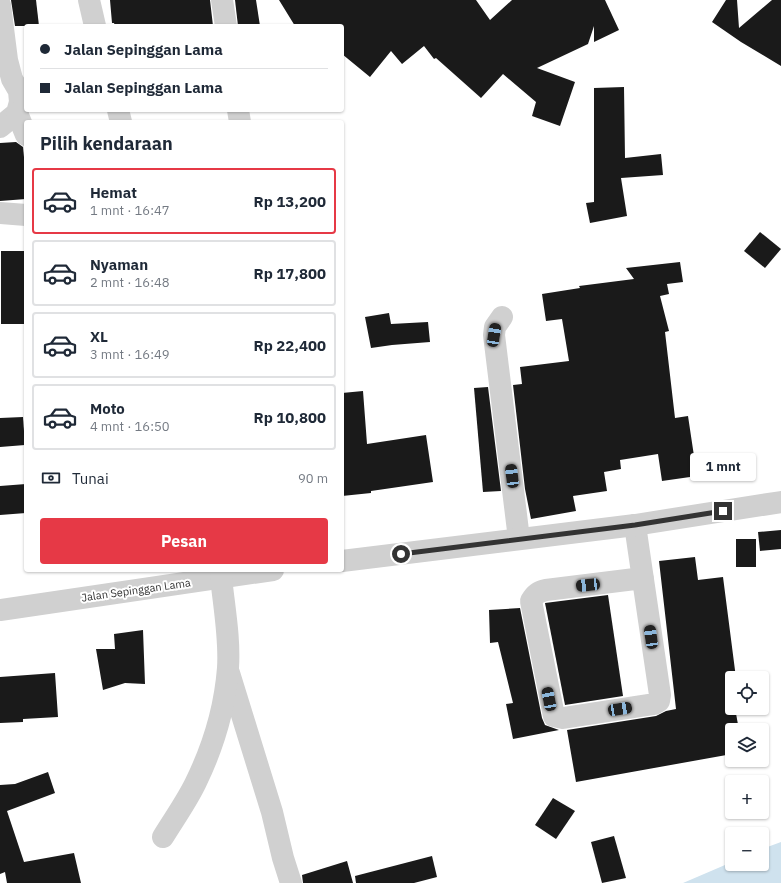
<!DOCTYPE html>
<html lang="id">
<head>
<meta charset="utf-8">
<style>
  :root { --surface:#fff; --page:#f2f2f3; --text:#1f2937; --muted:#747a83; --line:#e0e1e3; --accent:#e63946 }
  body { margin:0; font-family:"IBM Plex Sans",sans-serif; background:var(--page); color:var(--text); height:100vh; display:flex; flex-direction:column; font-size:15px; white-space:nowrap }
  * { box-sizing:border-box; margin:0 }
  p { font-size:13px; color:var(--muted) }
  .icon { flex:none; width:22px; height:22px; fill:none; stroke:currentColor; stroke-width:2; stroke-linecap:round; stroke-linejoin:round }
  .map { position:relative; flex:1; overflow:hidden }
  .sheet { position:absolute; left:24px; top:120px; width:320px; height:452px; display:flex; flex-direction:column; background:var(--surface); border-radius:4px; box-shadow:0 1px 3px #0004 }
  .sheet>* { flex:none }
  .top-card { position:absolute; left:24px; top:24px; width:320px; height:88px; border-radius:4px; box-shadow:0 1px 3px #0004; display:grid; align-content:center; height:88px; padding:0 16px; background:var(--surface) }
  .controls { position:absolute; left:725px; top:671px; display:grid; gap:8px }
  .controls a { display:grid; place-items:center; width:44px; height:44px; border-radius:4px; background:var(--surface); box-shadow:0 1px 3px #0004; font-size:20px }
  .end { position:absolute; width:18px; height:18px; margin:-9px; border:5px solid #333; background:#fff; box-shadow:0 0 0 2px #fff }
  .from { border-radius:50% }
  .bubble { position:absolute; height:28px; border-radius:4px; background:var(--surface); box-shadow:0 1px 3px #0004; font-size:13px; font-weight:700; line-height:28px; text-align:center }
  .car { position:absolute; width:12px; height:24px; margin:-12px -6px; border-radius:5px; box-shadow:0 0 3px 1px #0007; background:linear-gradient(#222 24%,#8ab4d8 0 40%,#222 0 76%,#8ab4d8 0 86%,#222 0) }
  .top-card b { display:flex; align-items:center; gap:14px; height:38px; font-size:15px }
  .top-card b+b { border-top:1px solid var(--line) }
  .top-card i { width:10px; height:10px; background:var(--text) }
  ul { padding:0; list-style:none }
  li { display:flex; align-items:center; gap:12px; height:66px; margin:0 8px 6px; padding:0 8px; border:2px solid var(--line); border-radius:4px }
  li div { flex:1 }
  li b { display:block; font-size:15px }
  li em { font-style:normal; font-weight:700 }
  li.on { border-color:var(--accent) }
  li>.icon { width:36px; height:36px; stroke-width:1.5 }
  h2 { padding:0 16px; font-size:18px; line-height:48px }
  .pay { display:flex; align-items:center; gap:10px; height:44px; padding:0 16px; font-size:15px }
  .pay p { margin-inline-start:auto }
  .action { display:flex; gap:8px; margin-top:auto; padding:8px 16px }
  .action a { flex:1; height:46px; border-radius:4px; background:var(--accent); color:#fff; font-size:16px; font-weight:700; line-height:46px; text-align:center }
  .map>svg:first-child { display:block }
</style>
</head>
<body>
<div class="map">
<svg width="781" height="883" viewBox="0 0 781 883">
  <rect width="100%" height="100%" fill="#fff"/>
  <path fill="#cfe2ee" d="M781,842V883H683L732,862V864H762V849Z"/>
  <g fill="#1a1a1a">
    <path d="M11,0H36L39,26H15Z"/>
    <path d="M110,0H210L213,26H115L114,23H112Z"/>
    <path d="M235,0H256L260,26H238Z"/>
    <path d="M279,0H476L490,20L512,0H605L619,30L594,42V26L588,44L537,68L575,82L560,126L532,116L536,102L503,74L481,98L436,58L434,59L424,46L402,64L391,51L370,77L342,54V26H295Z"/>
    <path d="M726,0H737L739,28L772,0H781V66L741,42L712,22Z"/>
    <path d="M624,87L625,158L661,154L663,175L621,178L627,216L590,223L586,203L594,202V88Z"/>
    <path d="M16,142L23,147L26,177V199L0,201V143Z"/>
    <path d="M760,232L781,249L765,268L744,251Z"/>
    <rect x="1" y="251" width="25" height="73"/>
    <path d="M680,262L683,282L667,284L669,294L660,296L669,331L665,332L675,418L688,416L697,476L662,481L658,454L620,460L621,469L604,472L607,491L573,496L576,511L531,519L525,489L513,385L522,384L520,367L569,361L562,319L546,321L542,294L580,288L579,286L634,279L626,268Z"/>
    <path d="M389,313L391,324L428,322L430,342L392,345L371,348L365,317Z"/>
    <path d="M488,387L501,491L483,492L474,388Z"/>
    <path d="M363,391L367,444L426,435L433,482L371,491V493L342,496V393Z"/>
    <path d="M23,417L25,445L0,447V418Z"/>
    <path d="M26,484V513L0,515V486Z"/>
    <path d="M781,530V549L760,551L758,532Z"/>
    <rect x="736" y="539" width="20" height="28"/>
    <path d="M695,557L698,580L723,577L736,678H729L732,693V708H735L739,730H732V754L576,782L567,730L656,716L666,711L676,709L659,561Z"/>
    <path d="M608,595L623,696L565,705L545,603Z"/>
    <path d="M520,608L542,718L545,725L559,730L513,739L506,704L513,703L498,642L490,643L489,610Z"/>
    <path d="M143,630L145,684L125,683L103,690L96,649H115L114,634Z"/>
    <path d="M55,673L58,717L23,719V722L0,723V677Z"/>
    <path d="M48,772L55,793L7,811L24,862L74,853L81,883H7L5,872L0,874V785L15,784Z"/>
    <path d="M553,798L575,811L556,839L535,825Z"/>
    <path d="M614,836L626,878L602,883L591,842Z"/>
    <path d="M432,856L437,877L414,883H356L355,876Z"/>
    <path d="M347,861L353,883H303L302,875Z"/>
  </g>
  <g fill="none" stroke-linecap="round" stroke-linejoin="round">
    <g stroke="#d0d0d0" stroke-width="22">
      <path d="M89,0L95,26"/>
      <path d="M222,0L226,26"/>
      <path d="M0,5L7,60L12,79L19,91L20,102L17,113L0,127"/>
      <path d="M118,110L121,122"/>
      <path d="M238,110L240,122"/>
      <path d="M17,113L26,135"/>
      <path d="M0,213L26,215"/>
      <path d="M502,317L495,327L494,335L519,539"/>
      <path d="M635,525L660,695L659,701L654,704L563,718L554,716L531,601C535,594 538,592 546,590L643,578"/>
      <path d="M342,561L635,525L781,502"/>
      <path d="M0,610L273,570"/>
      <path d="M229,673L272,812L283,858L291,883"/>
      <path d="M163,837C174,819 187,801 196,782C213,747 225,707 228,668C230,638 224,607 221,577"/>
    </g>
  </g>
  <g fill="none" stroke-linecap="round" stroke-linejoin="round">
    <path stroke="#333" stroke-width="5" d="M401,554L635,525L723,511"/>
  </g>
  <g text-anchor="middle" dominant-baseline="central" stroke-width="4" stroke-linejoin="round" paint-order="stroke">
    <g font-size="11" fill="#333" stroke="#fff">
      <text transform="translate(136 590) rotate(-8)">Jalan Sepinggan Lama</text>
    </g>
  </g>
</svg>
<div class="controls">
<a><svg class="icon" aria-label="locate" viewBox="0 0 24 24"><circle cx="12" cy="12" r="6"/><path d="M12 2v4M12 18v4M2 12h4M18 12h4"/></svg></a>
<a><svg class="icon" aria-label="layers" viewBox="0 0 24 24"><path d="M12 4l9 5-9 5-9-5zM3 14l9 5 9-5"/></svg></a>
<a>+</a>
<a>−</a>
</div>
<i class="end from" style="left:401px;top:554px"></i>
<i class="end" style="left:723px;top:511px"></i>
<div class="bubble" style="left:690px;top:453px;width:66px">1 mnt</div>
<i class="car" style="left:494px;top:335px;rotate:9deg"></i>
<i class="car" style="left:512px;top:476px;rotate:353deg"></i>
<i class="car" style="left:588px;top:585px;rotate:264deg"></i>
<i class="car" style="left:651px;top:637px;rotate:352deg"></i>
<i class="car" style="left:549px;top:699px;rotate:349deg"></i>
<i class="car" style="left:620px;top:709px;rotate:81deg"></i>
<div class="top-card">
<b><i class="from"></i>Jalan Sepinggan Lama</b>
<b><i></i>Jalan Sepinggan Lama</b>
</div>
<section class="sheet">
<h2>Pilih kendaraan</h2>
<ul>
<li class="on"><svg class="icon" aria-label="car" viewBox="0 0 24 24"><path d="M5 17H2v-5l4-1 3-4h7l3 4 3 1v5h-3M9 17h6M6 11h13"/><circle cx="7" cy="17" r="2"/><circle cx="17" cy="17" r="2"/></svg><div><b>Hemat</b><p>1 mnt · 16:47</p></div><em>Rp 13,200</em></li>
<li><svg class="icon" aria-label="car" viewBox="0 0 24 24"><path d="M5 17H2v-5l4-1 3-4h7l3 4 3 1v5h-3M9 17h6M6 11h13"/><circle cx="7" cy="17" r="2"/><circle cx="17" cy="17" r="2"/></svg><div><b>Nyaman</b><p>2 mnt · 16:48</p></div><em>Rp 17,800</em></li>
<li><svg class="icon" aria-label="car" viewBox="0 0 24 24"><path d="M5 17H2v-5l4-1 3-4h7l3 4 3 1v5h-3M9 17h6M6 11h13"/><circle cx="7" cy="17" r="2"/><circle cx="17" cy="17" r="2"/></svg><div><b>XL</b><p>3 mnt · 16:49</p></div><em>Rp 22,400</em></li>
<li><svg class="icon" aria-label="car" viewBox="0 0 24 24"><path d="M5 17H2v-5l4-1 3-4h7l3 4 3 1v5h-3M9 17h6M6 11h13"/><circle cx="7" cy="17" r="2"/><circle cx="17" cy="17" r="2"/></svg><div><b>Moto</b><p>4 mnt · 16:50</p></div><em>Rp 10,800</em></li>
</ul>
<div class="pay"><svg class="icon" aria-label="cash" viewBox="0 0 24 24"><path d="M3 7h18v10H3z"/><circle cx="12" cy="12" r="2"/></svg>Tunai<p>90 m</p></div>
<div class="action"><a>Pesan</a></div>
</section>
</div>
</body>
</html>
